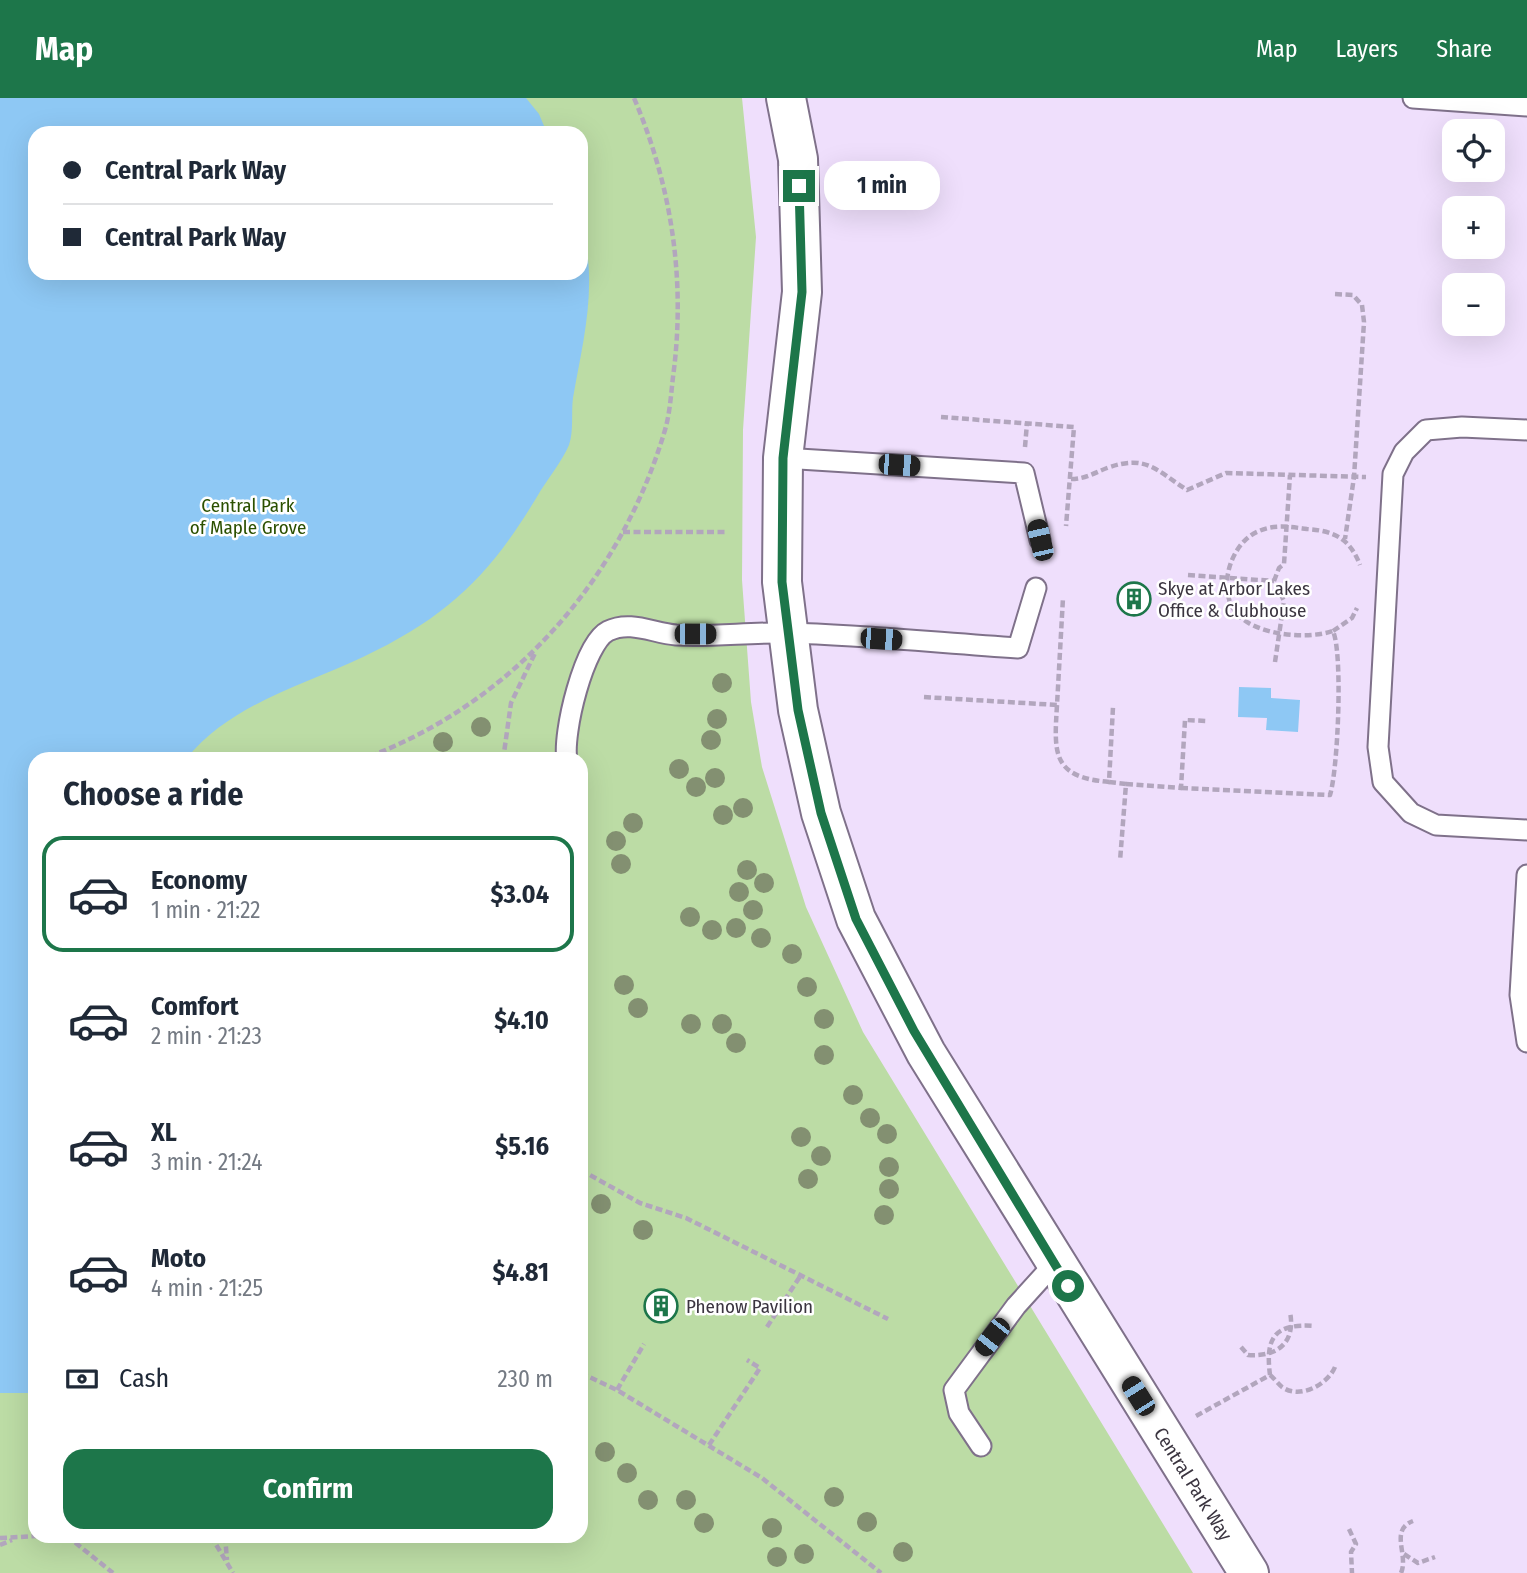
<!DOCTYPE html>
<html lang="en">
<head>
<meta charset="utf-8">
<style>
  :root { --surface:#fff; --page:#f6f6f7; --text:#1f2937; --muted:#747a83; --line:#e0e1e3; --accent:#1d764a }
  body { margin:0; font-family:"Fira Sans Condensed",sans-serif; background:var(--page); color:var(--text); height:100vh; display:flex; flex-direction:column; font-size:26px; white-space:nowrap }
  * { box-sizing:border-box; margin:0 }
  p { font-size:23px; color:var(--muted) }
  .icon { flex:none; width:38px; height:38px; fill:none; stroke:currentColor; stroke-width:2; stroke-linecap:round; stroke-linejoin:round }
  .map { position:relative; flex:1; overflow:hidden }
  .side { position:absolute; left:28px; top:654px; width:560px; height:791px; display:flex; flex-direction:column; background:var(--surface); border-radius:21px; box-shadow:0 7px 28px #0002 }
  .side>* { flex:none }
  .top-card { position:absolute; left:28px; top:28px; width:560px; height:154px; border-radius:21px; box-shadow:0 7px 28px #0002; display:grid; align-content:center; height:154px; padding:0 35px; background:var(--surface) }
  .fabs { position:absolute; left:1442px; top:21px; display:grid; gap:14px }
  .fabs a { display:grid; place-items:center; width:63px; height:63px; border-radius:14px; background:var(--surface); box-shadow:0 7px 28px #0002; font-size:35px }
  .end { position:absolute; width:32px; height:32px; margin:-16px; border:9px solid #1d764a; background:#fff; box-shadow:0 0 0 4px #fff }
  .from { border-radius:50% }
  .bubble { position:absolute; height:49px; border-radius:21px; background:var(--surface); box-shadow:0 7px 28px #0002; font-size:23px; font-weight:700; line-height:49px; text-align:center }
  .car { position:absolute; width:21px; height:42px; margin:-21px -10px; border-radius:9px; box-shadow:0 0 5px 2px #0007; background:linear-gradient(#222 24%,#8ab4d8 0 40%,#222 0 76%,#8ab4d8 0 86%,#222 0) }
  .top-card b { display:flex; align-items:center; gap:24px; height:66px; font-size:26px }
  .top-card b+b { border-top:2px solid var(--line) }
  .top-card i { width:18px; height:18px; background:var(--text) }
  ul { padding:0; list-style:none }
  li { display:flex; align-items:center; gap:21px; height:116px; margin:0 14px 10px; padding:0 21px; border:4px solid transparent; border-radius:21px }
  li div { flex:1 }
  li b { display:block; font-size:26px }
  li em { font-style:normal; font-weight:700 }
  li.current { border-color:var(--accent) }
  li>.icon { width:63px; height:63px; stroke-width:1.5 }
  h2 { padding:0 35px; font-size:32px; line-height:84px }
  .pay { display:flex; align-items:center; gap:18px; height:77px; padding:0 35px; font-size:26px }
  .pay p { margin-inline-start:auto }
  .cta { display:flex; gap:14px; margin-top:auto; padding:14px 35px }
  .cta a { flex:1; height:80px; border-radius:21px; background:var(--accent); color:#fff; font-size:28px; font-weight:700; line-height:80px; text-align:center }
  header { display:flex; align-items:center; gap:42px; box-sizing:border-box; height:98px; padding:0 35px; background:var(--accent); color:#fff }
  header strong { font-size:33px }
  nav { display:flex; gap:38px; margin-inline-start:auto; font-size:24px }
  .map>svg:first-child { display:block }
</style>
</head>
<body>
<header>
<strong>Map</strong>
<nav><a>Map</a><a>Layers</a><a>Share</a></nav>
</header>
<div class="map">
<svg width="1527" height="1475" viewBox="0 0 1527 1475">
  <rect width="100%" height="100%" fill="#efdffc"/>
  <path fill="#bcdca5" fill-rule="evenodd" d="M0,0H742L756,139L743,332L742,482L751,604L762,669L806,809L863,934L1193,1475H0ZM35,35H581V175H35ZM35,662H581V1438H35Z"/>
  <g fill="#8ec8f4">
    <path d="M0,0H526L539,16L547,35H35V175H581V127C599,184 583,243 573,300C571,314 574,333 569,347C562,363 550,378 541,392C492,475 451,517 363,559C300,589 232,605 186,661L35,662V1295H0Z"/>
    <path d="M1239,589L1271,590V600L1300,602L1298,634L1266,632L1267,620L1238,619Z"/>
  </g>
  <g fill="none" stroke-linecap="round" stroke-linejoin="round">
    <defs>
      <g id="lane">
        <path d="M1413,0L1527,8"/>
        <path d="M1527,332L1462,329L1426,332L1404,354L1393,376L1378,649L1383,684L1411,715L1436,727L1527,732"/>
        <path d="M783,360L1024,375L1040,442"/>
        <path d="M567,662C562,636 584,545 608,533C630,522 653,535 676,537C713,539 751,534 788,535C865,537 941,545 1018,550L1036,490"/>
        <path d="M1527,777L1520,897L1527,944"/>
        <path d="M981,1348L959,1315L954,1292L1016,1208L1054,1166"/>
      </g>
      <path id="secondary" d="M786,0L798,61L802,194L783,360L782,484L798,612L821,715L856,821L926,955L1249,1475"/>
    </defs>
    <use href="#lane" stroke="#7f718a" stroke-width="23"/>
    <use href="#secondary" stroke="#7f718a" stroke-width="42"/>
    <g stroke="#b2a6bd" stroke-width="4.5" stroke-dasharray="7 3.5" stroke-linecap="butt">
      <path d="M1335,196L1353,197L1362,207L1364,224L1354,379L1345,441"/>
      <path d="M941,319L1074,329L1066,428"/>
      <path d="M1025,349L1027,325"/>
      <path d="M1071,381C1085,381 1094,375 1107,370C1146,356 1156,372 1187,392L1226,375L1366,379"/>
      <path d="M623,434H726"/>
      <path d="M1188,477L1274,483"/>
      <path d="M1333,533L1352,520L1357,510"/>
      <path d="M1275,564L1284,503L1274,483L1279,470L1284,466L1290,377"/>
      <path d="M924,599L1057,607L1063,500"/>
      <path d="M1057,607C1054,656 1052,679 1109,684L1113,609"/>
      <path d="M360,662C510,608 620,484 665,332C670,315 671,296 673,279C686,183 672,89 634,0"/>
      <path d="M503,662L511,605L536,553"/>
      <path d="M1109,684L1126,686L1120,763"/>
      <path d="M1126,686L1181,690L1185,622L1207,623"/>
      <path d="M1181,690L1330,697C1338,671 1343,556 1333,533C1309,541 1266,538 1244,522C1213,501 1228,445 1259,433C1275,426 1291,429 1307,431C1335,433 1350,441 1360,467"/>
      <path d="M581,1072L640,1105L686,1120L888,1221"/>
      <path d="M767,1229L801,1177"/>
      <path d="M1241,1249L1248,1257C1277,1259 1296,1245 1290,1214"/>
      <path d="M581,1275L617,1292L762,1380L881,1475"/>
      <path d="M1270,1277C1274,1280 1278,1286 1282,1289C1300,1302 1328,1286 1335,1269"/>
      <path d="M617,1292L644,1246"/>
      <path d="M1196,1318L1270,1277C1265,1239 1275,1225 1315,1228"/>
      <path d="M709,1347L760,1270L747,1262"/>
      <path d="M1349,1431L1356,1446L1351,1454L1352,1475"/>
      <path d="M67,1438L113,1475"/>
      <path d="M211,1438L233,1475"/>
      <path d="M225,1438L227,1462"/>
      <path d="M0,1440L38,1438"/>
      <path d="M0,1447L12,1442"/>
      <path d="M1404,1456L1418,1465L1435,1459"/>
      <path d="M1401,1475C1409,1457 1389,1432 1413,1423"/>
    </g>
    <use href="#lane" stroke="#fff" stroke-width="19"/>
    <use href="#secondary" stroke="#fff" stroke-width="38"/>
  </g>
  <g fill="#839071">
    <circle cx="722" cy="585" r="10"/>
    <circle cx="717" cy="621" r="10"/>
    <circle cx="481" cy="629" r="10"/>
    <circle cx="711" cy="642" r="10"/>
    <circle cx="443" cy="644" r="10"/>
    <circle cx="679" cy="671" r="10"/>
    <circle cx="715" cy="680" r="10"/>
    <circle cx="696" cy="689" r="10"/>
    <circle cx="743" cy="710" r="10"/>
    <circle cx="723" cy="717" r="10"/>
    <circle cx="633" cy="725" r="10"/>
    <circle cx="616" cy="743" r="10"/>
    <circle cx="621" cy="766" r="10"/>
    <circle cx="747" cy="772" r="10"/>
    <circle cx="764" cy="785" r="10"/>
    <circle cx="739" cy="794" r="10"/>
    <circle cx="753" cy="812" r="10"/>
    <circle cx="690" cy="819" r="10"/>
    <circle cx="736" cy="830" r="10"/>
    <circle cx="712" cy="832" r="10"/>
    <circle cx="761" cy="840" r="10"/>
    <circle cx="792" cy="856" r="10"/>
    <circle cx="624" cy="887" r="10"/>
    <circle cx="807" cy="889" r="10"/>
    <circle cx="638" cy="910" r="10"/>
    <circle cx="824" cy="921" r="10"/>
    <circle cx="691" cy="926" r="10"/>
    <circle cx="722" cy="926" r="10"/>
    <circle cx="736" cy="945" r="10"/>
    <circle cx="824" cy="957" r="10"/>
    <circle cx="853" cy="997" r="10"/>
    <circle cx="870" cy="1020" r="10"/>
    <circle cx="887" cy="1036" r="10"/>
    <circle cx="801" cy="1039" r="10"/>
    <circle cx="821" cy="1058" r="10"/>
    <circle cx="889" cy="1069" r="10"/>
    <circle cx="808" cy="1081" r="10"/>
    <circle cx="889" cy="1091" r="10"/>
    <circle cx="601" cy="1106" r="10"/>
    <circle cx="884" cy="1117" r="10"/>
    <circle cx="643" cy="1132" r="10"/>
    <circle cx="605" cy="1354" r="10"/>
    <circle cx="627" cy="1375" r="10"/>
    <circle cx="834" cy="1399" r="10"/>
    <circle cx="648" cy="1402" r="10"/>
    <circle cx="686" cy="1402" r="10"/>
    <circle cx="867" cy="1424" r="10"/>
    <circle cx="704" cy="1425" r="10"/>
    <circle cx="772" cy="1430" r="10"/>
    <circle cx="903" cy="1454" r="10"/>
    <circle cx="804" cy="1456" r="10"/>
    <circle cx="777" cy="1459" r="10"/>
  </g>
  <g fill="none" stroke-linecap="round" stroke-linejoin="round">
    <path stroke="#1d764a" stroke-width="9" d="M799,88L802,194L783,360L782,484L798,612L821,715L856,821L914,933L1068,1188"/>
  </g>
  <defs>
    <symbol id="building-ring" viewBox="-11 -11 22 22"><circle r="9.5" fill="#fff" stroke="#1d764a" stroke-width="1.5"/><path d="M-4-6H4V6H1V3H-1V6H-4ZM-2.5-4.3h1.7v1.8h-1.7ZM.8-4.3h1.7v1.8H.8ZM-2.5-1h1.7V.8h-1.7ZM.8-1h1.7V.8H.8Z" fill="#1d764a"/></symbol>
  </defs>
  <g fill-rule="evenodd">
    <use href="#building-ring" x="1115" y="482" width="38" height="38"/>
    <use href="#building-ring" x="642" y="1189" width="38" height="38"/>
  </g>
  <g text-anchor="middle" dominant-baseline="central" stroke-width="5" stroke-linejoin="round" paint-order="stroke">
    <g font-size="19" fill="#2b5000" stroke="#fff">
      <text x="248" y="407">Central Park<tspan x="248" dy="22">of Maple Grove</tspan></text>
    </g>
    <g font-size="19" fill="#3b3540" stroke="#fff" text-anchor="start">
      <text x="1158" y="490">Skye at Arbor Lakes<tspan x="1158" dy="22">Office &amp; Clubhouse</tspan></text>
      <text x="686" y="1208">Phenow Pavilion</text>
    </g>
    <g font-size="19" fill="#3b3540" stroke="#fff">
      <text transform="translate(1193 1386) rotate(58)">Central Park Way</text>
    </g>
  </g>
</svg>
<div class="fabs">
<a><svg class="icon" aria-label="locate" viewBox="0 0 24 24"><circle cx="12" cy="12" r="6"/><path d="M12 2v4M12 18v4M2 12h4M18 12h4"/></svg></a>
<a>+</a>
<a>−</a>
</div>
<i class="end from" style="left:1068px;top:1188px"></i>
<i class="end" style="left:799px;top:88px"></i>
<div class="bubble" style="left:824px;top:63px;width:116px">1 min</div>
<i class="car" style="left:899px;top:367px;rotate:94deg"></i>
<i class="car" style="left:1040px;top:442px;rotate:347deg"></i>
<i class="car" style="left:695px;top:536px;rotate:90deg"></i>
<i class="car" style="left:881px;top:541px;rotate:94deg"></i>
<i class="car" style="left:992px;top:1239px;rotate:218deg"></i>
<i class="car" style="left:1138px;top:1298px;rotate:328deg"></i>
<div class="top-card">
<b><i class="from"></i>Central Park Way</b>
<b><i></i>Central Park Way</b>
</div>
<section class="side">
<h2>Choose a ride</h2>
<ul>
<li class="current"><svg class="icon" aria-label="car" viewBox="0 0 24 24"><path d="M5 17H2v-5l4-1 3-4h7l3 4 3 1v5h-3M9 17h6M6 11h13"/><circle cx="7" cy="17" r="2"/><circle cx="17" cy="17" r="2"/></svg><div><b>Economy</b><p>1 min · 21:22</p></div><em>$3.04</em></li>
<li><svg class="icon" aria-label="car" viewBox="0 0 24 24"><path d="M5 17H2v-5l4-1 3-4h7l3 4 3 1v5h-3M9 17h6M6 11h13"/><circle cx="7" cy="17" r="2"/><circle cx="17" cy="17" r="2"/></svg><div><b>Comfort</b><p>2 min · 21:23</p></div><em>$4.10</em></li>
<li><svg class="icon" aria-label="car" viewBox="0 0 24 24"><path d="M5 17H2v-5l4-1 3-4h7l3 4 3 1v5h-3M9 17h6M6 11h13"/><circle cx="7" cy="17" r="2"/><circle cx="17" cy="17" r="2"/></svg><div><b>XL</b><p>3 min · 21:24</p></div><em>$5.16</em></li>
<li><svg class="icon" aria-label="car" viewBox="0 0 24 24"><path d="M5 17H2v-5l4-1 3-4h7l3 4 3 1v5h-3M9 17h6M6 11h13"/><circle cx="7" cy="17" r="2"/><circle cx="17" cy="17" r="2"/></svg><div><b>Moto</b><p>4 min · 21:25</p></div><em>$4.81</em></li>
</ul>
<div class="pay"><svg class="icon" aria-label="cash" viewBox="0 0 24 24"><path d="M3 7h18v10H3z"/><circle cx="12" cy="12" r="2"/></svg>Cash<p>230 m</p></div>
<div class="cta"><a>Confirm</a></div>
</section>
</div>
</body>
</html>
